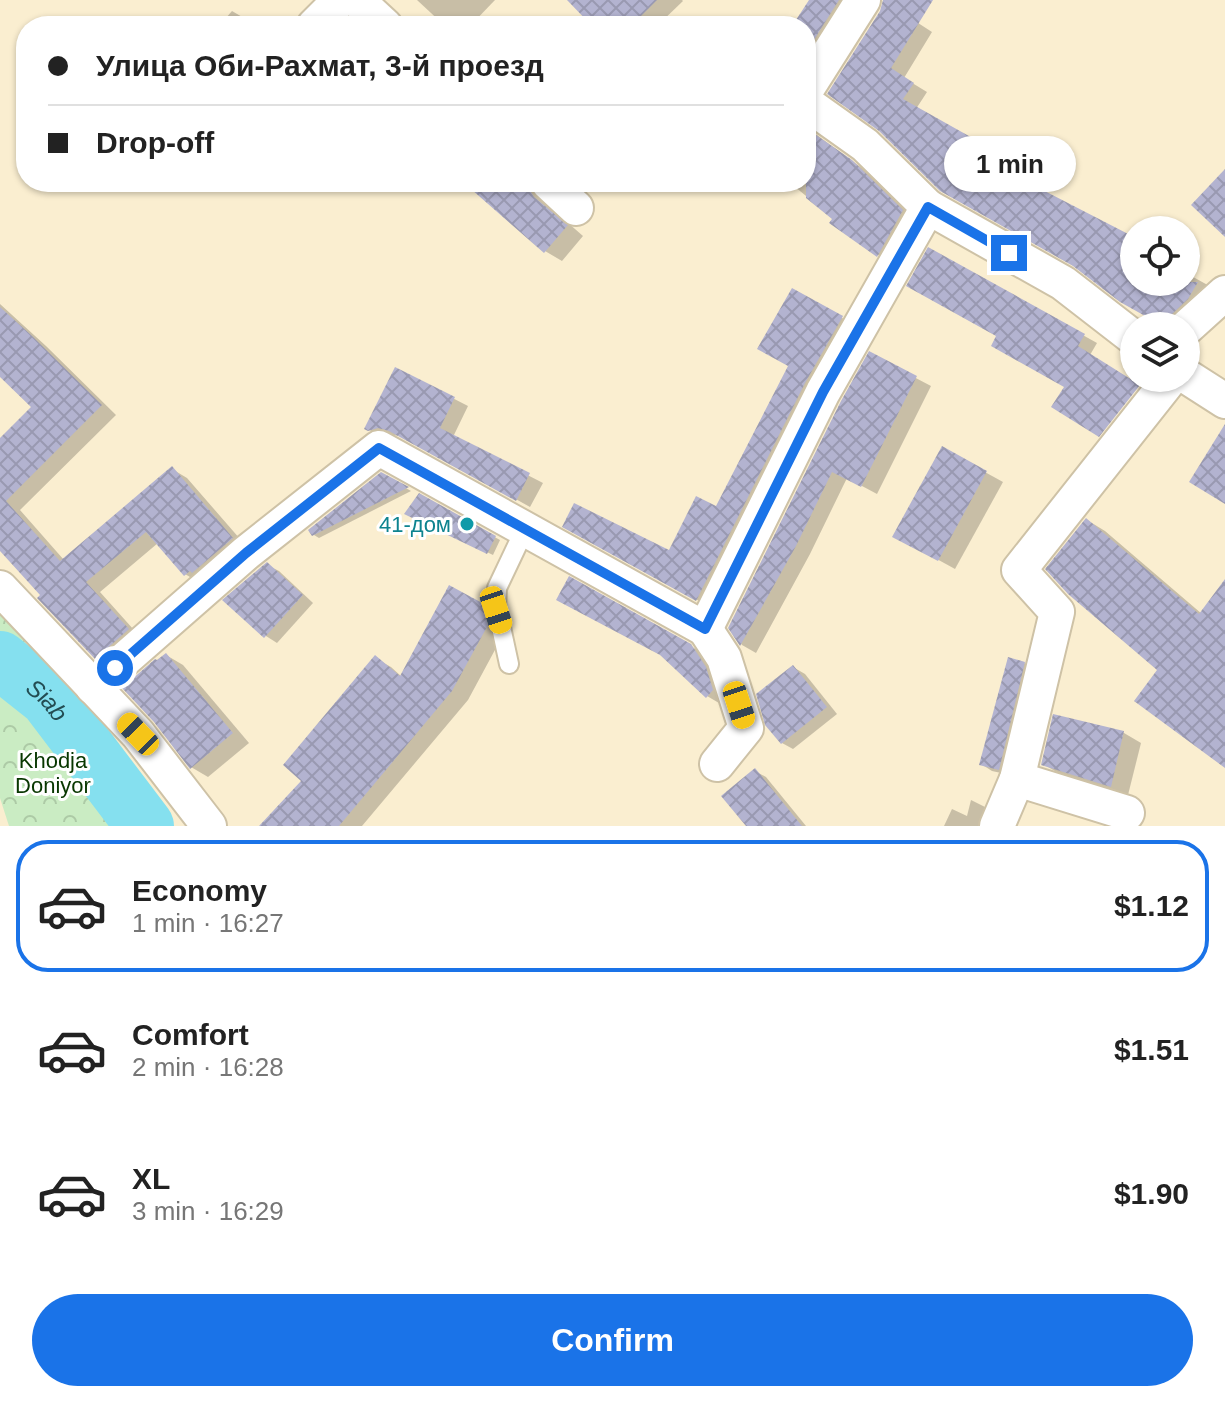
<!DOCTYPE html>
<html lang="en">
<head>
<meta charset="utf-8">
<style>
  :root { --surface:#fff; --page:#f2f2f2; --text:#222; --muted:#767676; --line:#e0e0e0; --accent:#1a73e8 }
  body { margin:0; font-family:Arial,sans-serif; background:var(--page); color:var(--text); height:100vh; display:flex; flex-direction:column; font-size:30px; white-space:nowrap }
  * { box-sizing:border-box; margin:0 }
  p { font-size:26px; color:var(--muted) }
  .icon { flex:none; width:44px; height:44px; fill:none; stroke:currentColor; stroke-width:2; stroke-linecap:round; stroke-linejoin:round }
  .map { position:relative; height:826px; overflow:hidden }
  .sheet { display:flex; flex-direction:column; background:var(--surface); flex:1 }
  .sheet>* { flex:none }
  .guide { position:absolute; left:16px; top:16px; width:800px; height:176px; border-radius:32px; box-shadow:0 2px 6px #0004; display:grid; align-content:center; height:176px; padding:0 32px; background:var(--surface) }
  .fabs { position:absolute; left:1120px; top:216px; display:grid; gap:16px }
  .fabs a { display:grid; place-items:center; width:80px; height:80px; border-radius:50%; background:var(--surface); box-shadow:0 2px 6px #0004; font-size:40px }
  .end { position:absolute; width:36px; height:36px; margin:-18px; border:10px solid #1a73e8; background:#fff; box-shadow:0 0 0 4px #fff }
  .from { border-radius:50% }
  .bubble { position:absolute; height:56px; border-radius:28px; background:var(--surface); box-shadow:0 2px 6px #0004; font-size:26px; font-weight:800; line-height:56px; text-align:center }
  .car { position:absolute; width:24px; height:48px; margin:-24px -12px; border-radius:10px; box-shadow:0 0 6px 2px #0007; background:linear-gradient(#f5c518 24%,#345 0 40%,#f5c518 0 76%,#345 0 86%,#f5c518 0) }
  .guide b { display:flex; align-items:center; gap:28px; height:76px; font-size:30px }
  .guide b+b { border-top:2px solid var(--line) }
  .guide i { width:20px; height:20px; background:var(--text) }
  ul { padding:14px 0 0; list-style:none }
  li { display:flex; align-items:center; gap:24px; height:132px; margin:0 16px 12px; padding:0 16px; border:4px solid transparent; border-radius:32px }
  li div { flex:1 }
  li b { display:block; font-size:30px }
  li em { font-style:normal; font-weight:800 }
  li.selected { border-color:var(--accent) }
  li>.icon { width:72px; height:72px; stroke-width:1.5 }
  .button { display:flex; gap:16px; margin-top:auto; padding:16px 32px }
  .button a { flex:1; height:92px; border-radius:48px; background:var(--accent); color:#fff; font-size:32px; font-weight:800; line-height:92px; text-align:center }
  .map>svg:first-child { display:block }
</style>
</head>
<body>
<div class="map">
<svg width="1225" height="826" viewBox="0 0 1225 826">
  <defs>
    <pattern id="park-crowns" width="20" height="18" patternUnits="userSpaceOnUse" patternTransform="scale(2)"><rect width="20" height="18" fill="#caecc3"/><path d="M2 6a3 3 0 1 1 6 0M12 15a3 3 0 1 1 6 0" fill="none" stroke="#adcaa6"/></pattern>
    <pattern id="building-cross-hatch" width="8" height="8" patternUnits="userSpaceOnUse" patternTransform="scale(2)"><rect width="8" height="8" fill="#b3b3d0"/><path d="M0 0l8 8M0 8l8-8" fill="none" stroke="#9999b1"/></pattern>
  </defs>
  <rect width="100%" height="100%" fill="#faeed0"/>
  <path fill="url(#park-crowns)" d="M0,607L157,826H9L0,798Z"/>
  <g fill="#0003">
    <path d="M417,0H495L470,26H445Z"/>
    <path d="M569,0H682L683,1L657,26H595Z"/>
    <path d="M811,0H855L823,51L806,41V26H795Z"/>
    <path d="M898,10L932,32L904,78L927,92L916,109L1021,168L1016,178L1134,244V282H1186V273L1213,288L1183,326H1167L880,129Z"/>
    <path d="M232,11L249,21L255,26H219Z"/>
    <path d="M806,127L866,171L916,220L891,263L878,255L789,182H806Z"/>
    <path d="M466,182H539L551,208L583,236L562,261L545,251Z"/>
    <path d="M929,249L1097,343L1090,355L1067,386L999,335Z"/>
    <path d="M792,291L855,325L710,607L565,526L670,553L717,509L790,365Z"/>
    <path d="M0,304L46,346L116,415L20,510L64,560L172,469L187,478L247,547L200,583L185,574L158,543L100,592L142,639L111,666L96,657L0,548V441L33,407L0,374Z"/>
    <path d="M870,354L931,386L877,494L847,478L810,554L756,653L742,645L730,628Z"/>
    <path d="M396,369L468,406L453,437L543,483L530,507L405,437L393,435L384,438L366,428Z"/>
    <path d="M1141,387L1152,394L1114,443L1102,436Z"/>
    <path d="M943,449L1003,482L955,569L895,536Z"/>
    <path d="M381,474L411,491L319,538L314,535Z"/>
    <path d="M420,496L500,540L493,555L407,513Z"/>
    <path d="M1087,520L1105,531L1202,614L1225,582V766L1159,670Z"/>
    <path d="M267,565L279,571L313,603L277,643L266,636L225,600Z"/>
    <path d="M569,579L703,653L717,675L724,697L719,703L707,696L663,655Z"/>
    <path d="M450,588L500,615L503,635L468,700L362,826H262L304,780L375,658L391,667L402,677Z"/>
    <path d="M166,655L183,665L249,743L208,777L191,767Z"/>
    <path d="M1024,663L1035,670L1010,775L992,771L981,764Z"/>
    <path d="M793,667L805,674L837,714L793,749L782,743Z"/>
    <path d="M1055,716L1124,733L1141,743L1128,795L1060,774L1043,764Z"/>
    <path d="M755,771L766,777L806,826H749Z"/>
    <path d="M971,800L1003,816L999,826H944L952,809L967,816Z"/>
  </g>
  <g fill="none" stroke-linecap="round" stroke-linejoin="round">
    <path stroke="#85e0ef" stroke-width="58" id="s1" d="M0,660L48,698L145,826"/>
  </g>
  <g fill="url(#building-cross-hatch)">
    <path d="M567,0H657L631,26H592Z"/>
    <path d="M809,0H839L810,46L806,43V26H792Z"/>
    <path d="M883,0H933L891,68L914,83L903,99L1008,158L1002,169L1134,237V282H1198L1188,299L1172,314L1167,326H1163L1120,302L1073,266L940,191L879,131L827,94L880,11Z"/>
    <path d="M806,128L852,160L903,210L877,257L829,223L832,219L806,198Z"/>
    <path d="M1225,169V237L1191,205Z"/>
    <path d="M463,182H529V189L534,197L568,225L544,253Z"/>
    <path d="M928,247L1085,334L1078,346L1140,385L1099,437L1051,407L1064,387L991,346L996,336L906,286Z"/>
    <path d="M792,288L843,316L805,383L696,601L562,527L574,503L669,550L696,496L716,506L788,366L757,349Z"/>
    <path d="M0,307L31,335L102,405L6,501L60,561L172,466L233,538L192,573L190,571L184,576L146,532L86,582L129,629L95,659L37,598L40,595L0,551V438L31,407L0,377Z"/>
    <path d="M869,351L917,376L861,487L832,472L796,546L740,646L728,628L841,401Z"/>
    <path d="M395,367L455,397L440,428L530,473L516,501L389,431L378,428L368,431L364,429Z"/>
    <path d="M1225,424V504L1189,482Z"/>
    <path d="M942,446L987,471L938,561L892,537Z"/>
    <path d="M381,472L409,487L312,536L308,530Z"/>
    <path d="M419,493L496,536L487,554L404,514Z"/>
    <path d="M1086,518L1199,614L1225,579V768L1134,701L1157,670L1068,594L1045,569Z"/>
    <path d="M267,562L303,595L264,638L222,600Z"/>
    <path d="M569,576L691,644L706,667L713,690L706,698L660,655L556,600Z"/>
    <path d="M449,585L484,604V613L488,625L452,691L339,826H259L301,781L283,765L375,655L400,676Z"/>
    <path d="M166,653L233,733L190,769L154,722L122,688L155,659L157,660Z"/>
    <path d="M1008,657L1025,662L999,770L979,765Z"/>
    <path d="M793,665L827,707L781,744L765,725L756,694Z"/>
    <path d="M1053,714L1124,731L1111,787L1041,765Z"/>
    <path d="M755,768L802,826H746L721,796Z"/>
  </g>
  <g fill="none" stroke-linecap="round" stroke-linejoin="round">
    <defs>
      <path id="service" d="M509,664L501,627L496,610L497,588L525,529"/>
      <g id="minor">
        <path d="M357,0L385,26"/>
        <path d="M314,26L340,0"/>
        <path d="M806,90L863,0"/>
        <path d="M548,182L576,208"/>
        <path d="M928,207L1063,283L1134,338"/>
        <path d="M1186,328L1225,293"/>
        <path d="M1186,376L1225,401"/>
        <path d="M0,588L138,734L209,826"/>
        <path d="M705,629L724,658L746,728L717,764"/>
        <path d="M93,687L246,553L379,448L705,629L823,392L928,207L865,145L806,103"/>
        <path d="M1017,779L1127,813"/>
        <path d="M997,826L1017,779L1057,612L1019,570L1171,378"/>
      </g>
    </defs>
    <use href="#service" stroke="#cec2a6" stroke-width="22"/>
    <use href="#minor" stroke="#cec2a6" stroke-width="38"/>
    <use href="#service" stroke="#fff" stroke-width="18"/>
    <use href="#minor" stroke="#fff" stroke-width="34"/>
  </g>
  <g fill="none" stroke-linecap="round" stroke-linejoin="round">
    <path stroke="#1a73e8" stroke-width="10" d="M115,668L246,553L379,448L705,629L823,392L928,207L1009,253"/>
  </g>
  <circle fill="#0f9aa8" stroke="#fff" stroke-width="3" cx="467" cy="524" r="8"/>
  <g text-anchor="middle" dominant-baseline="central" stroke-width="6" stroke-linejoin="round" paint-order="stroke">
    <g font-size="22" fill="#0d838f" stroke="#fff" text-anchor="end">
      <text x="451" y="524">41-дом</text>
    </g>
    <g font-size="22" fill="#083700" stroke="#fff">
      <text x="53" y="760">Khodja<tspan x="53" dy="25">Doniyor</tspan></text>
    </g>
    <g font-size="24" font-style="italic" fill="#234d53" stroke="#fff">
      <text stroke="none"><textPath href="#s1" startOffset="62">Siab</textPath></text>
    </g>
  </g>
</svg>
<div class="fabs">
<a><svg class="icon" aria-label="locate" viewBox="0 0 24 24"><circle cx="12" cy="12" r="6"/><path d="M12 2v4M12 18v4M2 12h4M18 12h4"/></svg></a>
<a><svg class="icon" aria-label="layers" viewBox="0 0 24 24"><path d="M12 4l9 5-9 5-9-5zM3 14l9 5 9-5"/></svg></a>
</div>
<i class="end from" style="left:115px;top:668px"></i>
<i class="end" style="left:1009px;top:253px"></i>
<div class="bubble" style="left:944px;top:136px;width:132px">1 min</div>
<i class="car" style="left:496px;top:610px;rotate:162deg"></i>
<i class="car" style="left:739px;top:705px;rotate:162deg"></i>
<i class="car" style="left:138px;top:734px;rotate:316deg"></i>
<div class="guide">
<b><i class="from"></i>Улица Оби-Рахмат, 3-й проезд</b>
<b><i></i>Drop-off</b>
</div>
</div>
<section class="sheet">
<ul>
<li class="selected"><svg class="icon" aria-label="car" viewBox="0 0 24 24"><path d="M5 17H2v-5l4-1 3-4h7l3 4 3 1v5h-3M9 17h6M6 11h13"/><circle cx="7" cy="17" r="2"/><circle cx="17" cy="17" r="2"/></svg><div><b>Economy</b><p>1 min · 16:27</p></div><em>$1.12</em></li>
<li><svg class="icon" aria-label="car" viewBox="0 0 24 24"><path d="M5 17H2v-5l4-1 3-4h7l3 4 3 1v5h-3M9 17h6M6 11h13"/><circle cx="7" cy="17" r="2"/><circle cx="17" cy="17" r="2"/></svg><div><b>Comfort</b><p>2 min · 16:28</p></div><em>$1.51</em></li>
<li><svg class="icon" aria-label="car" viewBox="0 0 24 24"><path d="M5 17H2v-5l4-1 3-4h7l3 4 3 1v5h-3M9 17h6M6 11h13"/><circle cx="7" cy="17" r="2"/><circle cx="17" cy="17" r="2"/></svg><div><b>XL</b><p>3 min · 16:29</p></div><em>$1.90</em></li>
</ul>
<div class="button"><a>Confirm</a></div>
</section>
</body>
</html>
